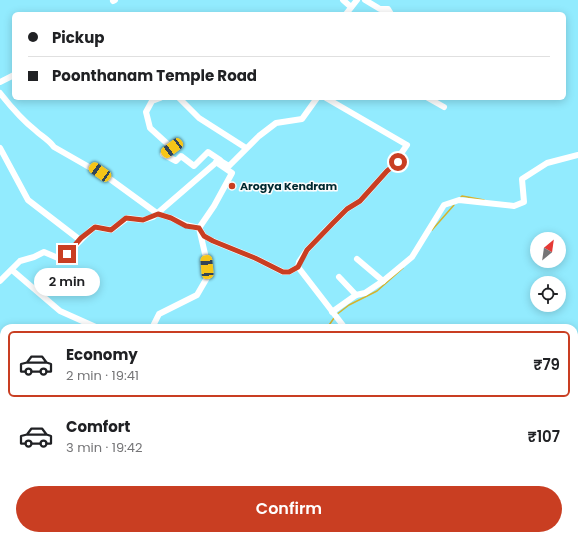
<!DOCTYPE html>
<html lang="en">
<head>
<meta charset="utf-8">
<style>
  :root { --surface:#fff; --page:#f6f6f6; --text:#202124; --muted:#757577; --line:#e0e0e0; --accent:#c93e22 }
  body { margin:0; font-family:Poppins,sans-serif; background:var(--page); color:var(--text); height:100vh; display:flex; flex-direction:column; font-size:15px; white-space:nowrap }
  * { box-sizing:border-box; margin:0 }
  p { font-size:13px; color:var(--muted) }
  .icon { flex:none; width:22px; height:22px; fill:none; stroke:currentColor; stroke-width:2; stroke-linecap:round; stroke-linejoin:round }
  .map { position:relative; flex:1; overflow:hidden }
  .panel { position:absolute; left:0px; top:324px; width:578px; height:216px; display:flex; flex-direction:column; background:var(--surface); border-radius:12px 12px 0 0; box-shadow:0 2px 10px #0003 }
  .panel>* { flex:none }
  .hud { position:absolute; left:12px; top:12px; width:554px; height:88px; border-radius:6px; box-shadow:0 2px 10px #0003; display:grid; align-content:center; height:88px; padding:0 16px; background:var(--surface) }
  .needle { width:26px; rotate:29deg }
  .controls { position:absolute; left:530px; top:232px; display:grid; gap:8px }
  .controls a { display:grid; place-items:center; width:36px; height:36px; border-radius:50%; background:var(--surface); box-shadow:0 2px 10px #0003; font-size:20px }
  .end { position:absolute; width:18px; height:18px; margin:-9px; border:5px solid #c93e22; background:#fff; box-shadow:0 0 0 2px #fff }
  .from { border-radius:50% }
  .bubble { position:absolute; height:28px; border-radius:14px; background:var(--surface); box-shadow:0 2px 10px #0003; font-size:13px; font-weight:600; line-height:28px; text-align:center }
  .car { position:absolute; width:12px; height:24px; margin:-12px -6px; border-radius:5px; box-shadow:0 0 3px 1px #0007; background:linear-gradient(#f5c518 24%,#345 0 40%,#f5c518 0 76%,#345 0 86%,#f5c518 0) }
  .hud b { display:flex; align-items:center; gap:14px; height:38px; font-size:15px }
  .hud b+b { border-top:1px solid var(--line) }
  .hud i { width:10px; height:10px; background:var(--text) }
  ul { padding:7px 0 0; list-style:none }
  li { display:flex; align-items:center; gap:12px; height:66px; margin:0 8px 6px; padding:0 8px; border:2px solid transparent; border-radius:6px }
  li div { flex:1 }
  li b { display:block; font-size:15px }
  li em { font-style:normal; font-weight:600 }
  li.selected { border-color:var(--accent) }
  li>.icon { width:36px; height:36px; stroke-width:1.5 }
  .button { display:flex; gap:8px; margin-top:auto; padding:8px 16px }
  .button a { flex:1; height:46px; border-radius:24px; background:var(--accent); color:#fff; font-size:16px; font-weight:600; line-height:46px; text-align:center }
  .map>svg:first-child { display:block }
</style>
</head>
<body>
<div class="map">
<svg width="578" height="540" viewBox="0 0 578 540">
  <rect width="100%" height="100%" fill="#92ebfe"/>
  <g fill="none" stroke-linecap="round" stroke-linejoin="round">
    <g stroke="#d7b32c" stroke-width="1.5">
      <path d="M459,199L462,196L484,200"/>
      <path d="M432,230L454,205"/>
      <path d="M336,315L349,305L377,291L403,268"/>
      <path d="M327,328L334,318"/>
    </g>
    <g stroke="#d7b32c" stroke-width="8">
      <path d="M0,360L4,353"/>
      <path d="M517,536L519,540"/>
    </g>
    <g stroke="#fff" stroke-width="6">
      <path d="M343,0L351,7"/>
      <path d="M365,0L380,9H388L391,14"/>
      <path d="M113,1L115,0"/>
      <path d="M346,14L357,0"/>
      <path d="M0,82L14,75"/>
      <path d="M0,93C11,107 21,119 35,130C41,136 48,139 54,147L110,179L158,214L171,218L186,225L199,228L204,236L213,241L255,258L283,272H289L298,267L345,328"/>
      <path d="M160,98L152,101L146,112L150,128L172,148L163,154L176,161L181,156L194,166L208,152L220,160"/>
      <path d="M179,98L199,118L246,148"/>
      <path d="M428,98L444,107"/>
      <path d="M0,148L28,200L80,240"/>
      <path d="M357,259L383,281"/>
      <path d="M298,267L299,262L307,250L327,229L347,209L360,201L387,171L398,162L400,155L407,145L326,98"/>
      <path d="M12,270L60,311L98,328"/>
      <path d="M339,277L356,295"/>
      <path d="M0,281L20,261L34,257L44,252L58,258C72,253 82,236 95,227L111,230L127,218L143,220L153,217L219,160L229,166L259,136L276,123L302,119L317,98"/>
      <path d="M332,312L356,295L365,293L383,281L412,257L444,205L459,200L514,206L524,202L522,179L547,163L578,155"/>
      <path d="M152,328L159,314L197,295L208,276L206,258L199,228L214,206L232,173L216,162"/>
      <path d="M574,402L578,394"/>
    </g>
    <g stroke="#184851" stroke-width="1.5" stroke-dasharray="2 4" stroke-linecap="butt">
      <path d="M574,448L578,445"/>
      <path d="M432,540L441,536"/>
    </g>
  </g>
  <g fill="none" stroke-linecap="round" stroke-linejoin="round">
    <path stroke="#c93e22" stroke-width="5" d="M67,254L81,238L95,227L111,230L126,218L143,220L158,214L171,218L186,226L199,228L204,236L213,241L255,258L283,272H289L298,267L307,250L333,223L347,209L360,201L387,171L398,162"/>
  </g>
  <circle fill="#c93e22" stroke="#fcfcfc" stroke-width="1.5" cx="232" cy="186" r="4"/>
  <g text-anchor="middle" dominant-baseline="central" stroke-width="3" stroke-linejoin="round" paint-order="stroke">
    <g font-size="11" font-weight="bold" fill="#002930" stroke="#fcfcfc" text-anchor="start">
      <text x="240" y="186">Arogya Kendram</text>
    </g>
  </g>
</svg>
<div class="controls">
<a><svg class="needle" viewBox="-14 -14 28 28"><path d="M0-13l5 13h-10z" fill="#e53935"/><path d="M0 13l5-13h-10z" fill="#757577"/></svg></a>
<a><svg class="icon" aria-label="locate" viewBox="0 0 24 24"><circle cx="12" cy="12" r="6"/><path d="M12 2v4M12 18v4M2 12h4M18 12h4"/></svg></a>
</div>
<i class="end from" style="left:398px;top:162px"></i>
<i class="end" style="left:67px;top:254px"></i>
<div class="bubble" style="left:34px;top:268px;width:66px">2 min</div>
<i class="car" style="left:172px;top:148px;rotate:233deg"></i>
<i class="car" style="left:100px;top:172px;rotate:304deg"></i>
<i class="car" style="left:207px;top:267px;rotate:355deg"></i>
<div class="hud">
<b><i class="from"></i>Pickup</b>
<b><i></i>Poonthanam Temple Road</b>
</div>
<section class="panel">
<ul>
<li class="selected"><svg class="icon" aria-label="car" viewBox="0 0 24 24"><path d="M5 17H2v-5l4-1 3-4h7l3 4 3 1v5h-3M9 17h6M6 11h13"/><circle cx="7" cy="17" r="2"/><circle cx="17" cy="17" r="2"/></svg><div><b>Economy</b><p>2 min · 19:41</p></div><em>₹79</em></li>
<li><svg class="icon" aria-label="car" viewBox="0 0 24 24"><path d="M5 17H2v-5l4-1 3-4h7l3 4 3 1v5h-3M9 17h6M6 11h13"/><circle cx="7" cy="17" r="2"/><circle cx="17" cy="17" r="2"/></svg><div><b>Comfort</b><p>3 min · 19:42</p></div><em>₹107</em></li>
</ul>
<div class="button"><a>Confirm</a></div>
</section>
</div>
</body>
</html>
